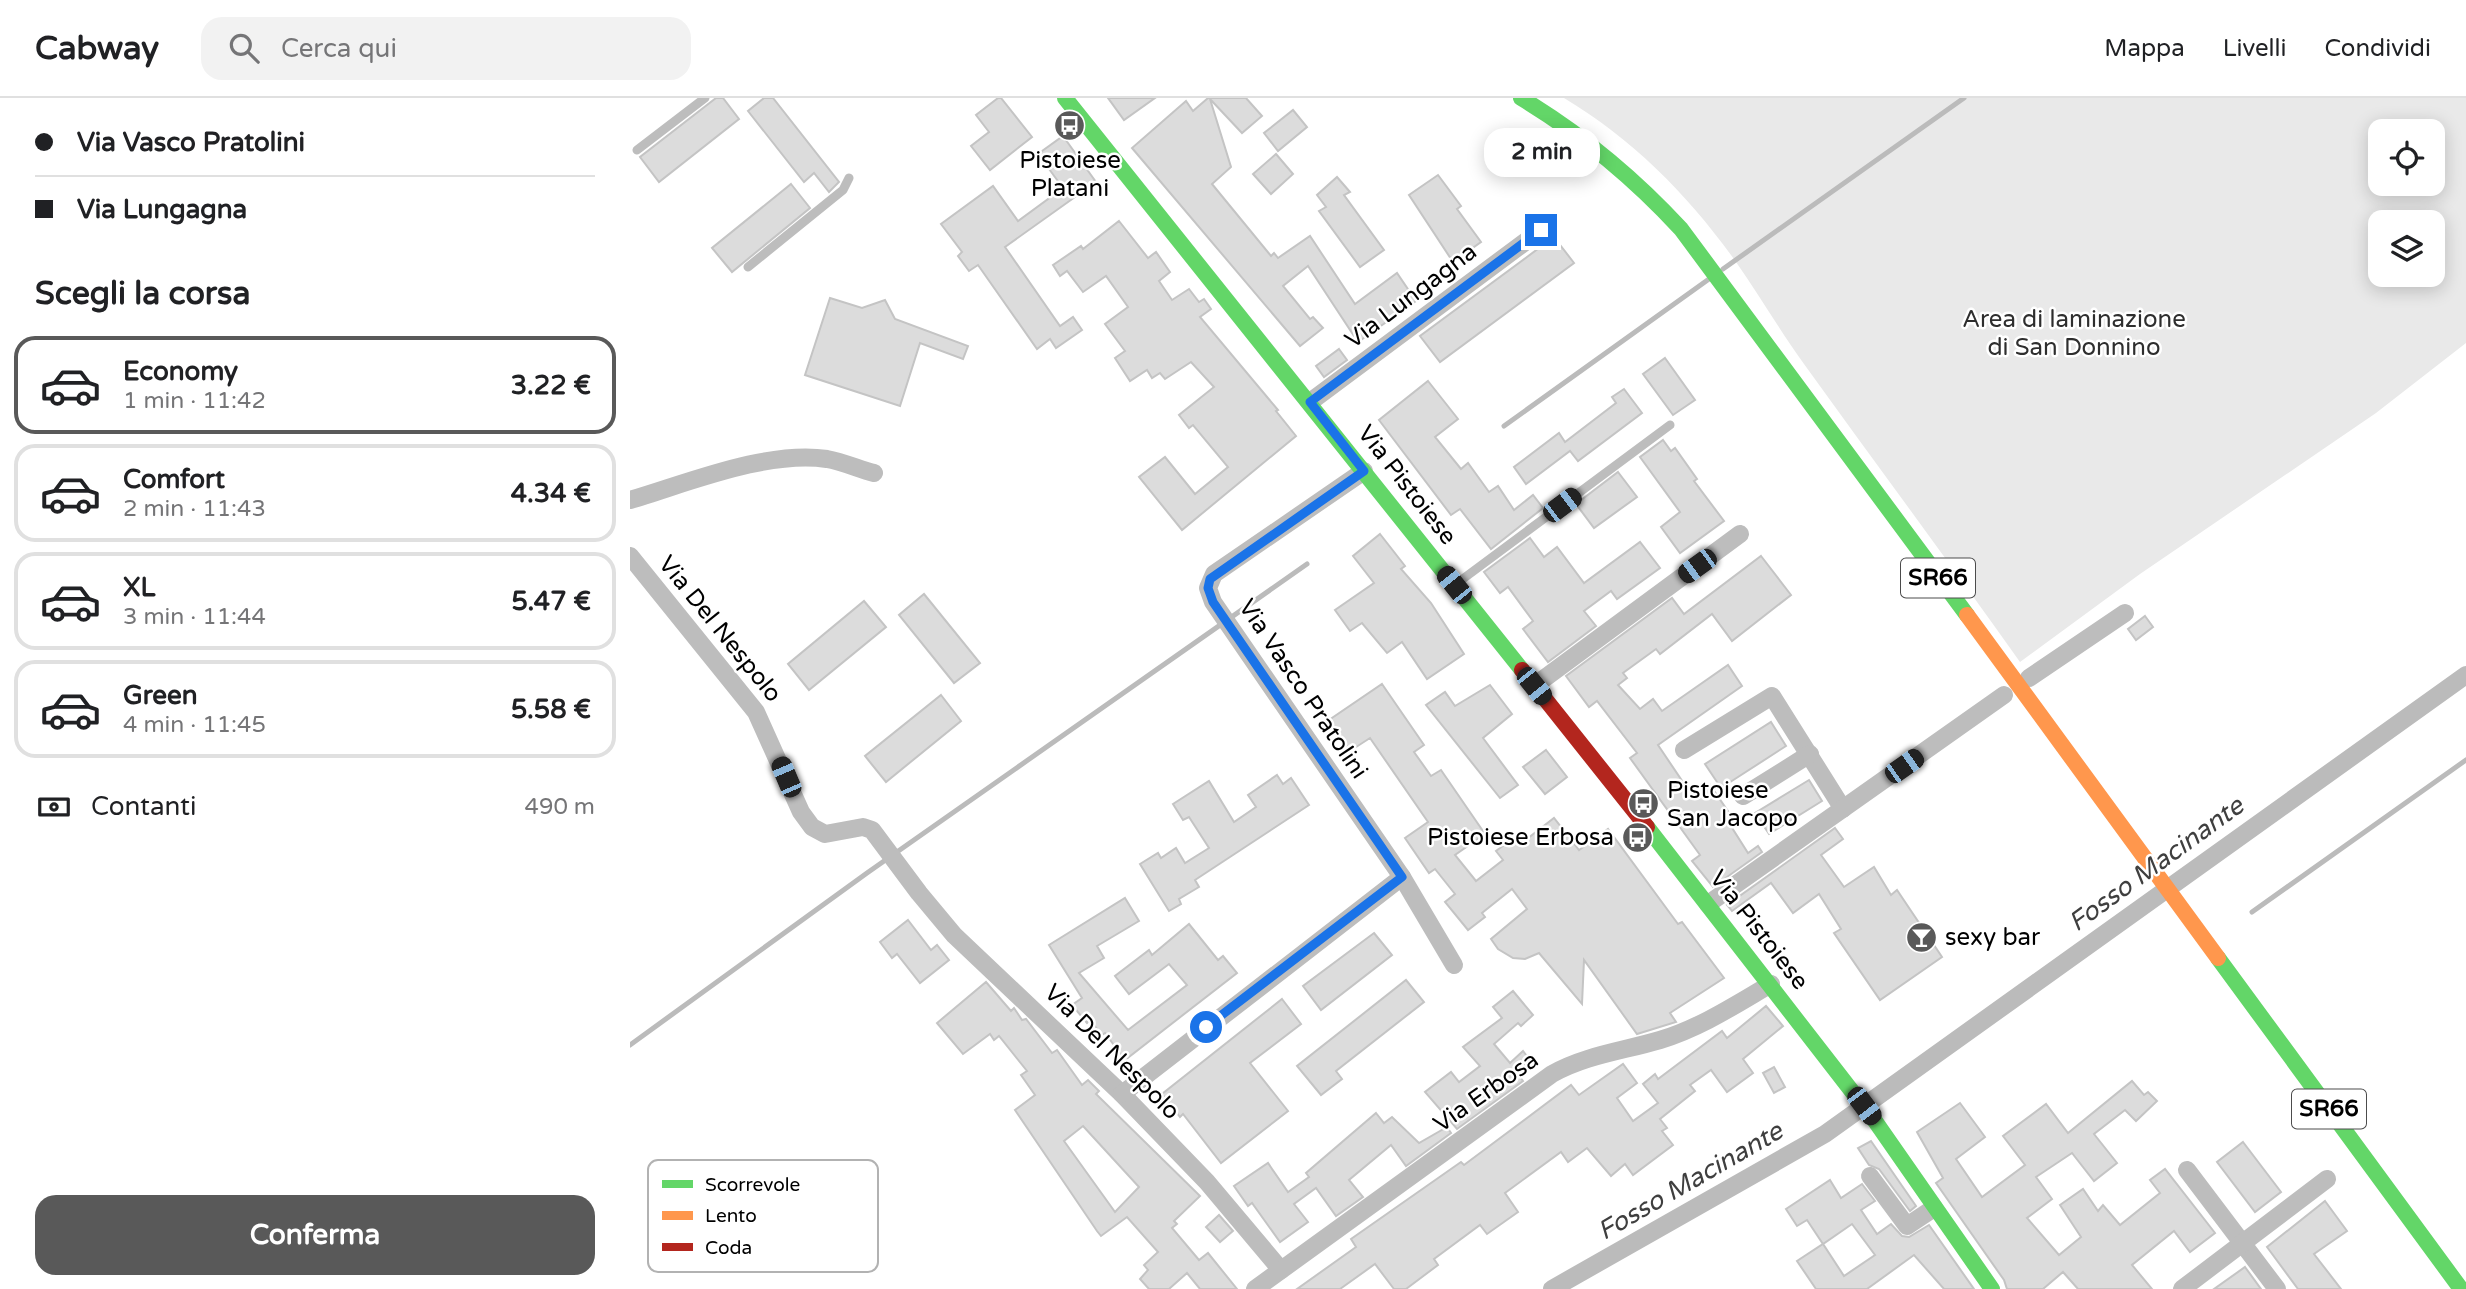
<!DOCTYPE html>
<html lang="it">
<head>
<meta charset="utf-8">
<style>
  :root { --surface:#fff; --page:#f2f2f2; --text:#202124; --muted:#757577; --line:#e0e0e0; --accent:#595959 }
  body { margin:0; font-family:"Varela Round",sans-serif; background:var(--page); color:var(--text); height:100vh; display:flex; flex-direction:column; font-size:26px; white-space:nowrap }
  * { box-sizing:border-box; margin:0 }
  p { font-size:23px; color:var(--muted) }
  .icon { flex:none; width:38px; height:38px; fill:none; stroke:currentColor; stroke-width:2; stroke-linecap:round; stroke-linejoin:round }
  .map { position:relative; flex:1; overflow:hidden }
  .side { display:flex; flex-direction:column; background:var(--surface); width:630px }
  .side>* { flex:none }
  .guide { display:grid; align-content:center; height:154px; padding:0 35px; background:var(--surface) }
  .buttons { position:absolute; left:1738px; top:21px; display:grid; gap:14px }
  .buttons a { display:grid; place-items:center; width:77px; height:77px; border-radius:14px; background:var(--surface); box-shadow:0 4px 18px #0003; font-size:35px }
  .end { position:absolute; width:32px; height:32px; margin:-16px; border:9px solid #1a73e8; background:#fff; box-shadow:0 0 0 4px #fff }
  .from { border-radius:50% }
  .bubble { position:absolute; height:49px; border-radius:21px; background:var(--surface); box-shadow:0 4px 18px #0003; font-size:23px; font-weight:800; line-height:49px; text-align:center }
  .car { position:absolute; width:21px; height:42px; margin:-21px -10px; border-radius:9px; box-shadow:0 0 5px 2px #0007; background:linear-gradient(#222 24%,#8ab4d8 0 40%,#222 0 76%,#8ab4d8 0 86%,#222 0) }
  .guide b { display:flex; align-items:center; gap:24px; height:66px; font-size:26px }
  .guide b+b { border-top:2px solid var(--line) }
  .guide i { width:18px; height:18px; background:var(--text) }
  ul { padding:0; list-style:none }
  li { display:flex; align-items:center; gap:21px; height:98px; margin:0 14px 10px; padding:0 21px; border:4px solid var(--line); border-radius:21px }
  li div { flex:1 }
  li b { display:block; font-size:26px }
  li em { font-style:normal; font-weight:800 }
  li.on { border-color:var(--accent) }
  li>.icon { width:63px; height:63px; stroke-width:1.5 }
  h2 { padding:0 35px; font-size:32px; line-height:84px }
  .pay { display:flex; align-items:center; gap:18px; height:77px; padding:0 35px; font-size:26px }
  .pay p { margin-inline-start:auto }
  .action { display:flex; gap:14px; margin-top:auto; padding:14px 35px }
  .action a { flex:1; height:80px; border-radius:21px; background:var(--accent); color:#fff; font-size:28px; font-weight:800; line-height:80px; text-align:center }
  header { display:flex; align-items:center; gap:42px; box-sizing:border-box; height:98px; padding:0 35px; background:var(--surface); border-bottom:2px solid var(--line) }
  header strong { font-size:33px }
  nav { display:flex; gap:38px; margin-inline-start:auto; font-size:24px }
  .search { width:490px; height:63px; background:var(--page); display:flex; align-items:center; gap:18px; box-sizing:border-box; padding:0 24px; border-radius:21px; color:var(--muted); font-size:26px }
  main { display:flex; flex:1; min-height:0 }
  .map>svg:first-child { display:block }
</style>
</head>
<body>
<header>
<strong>Cabway</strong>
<div class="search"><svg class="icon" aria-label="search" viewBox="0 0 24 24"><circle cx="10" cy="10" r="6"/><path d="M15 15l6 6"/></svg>Cerca qui</div>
<nav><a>Mappa</a><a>Livelli</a><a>Condividi</a></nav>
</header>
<main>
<section class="side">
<div class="guide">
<b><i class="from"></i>Via Vasco Pratolini</b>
<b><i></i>Via Lungagna</b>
</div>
<h2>Scegli la corsa</h2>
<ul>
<li class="on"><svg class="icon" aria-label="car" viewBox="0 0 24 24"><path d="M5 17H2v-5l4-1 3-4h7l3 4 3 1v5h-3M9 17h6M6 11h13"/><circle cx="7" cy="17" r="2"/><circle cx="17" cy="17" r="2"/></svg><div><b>Economy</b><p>1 min · 11:42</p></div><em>3.22 €</em></li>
<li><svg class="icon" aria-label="car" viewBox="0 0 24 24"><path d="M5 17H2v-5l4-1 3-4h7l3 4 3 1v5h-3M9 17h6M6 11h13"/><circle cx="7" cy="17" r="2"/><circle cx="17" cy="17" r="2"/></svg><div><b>Comfort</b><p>2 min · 11:43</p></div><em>4.34 €</em></li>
<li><svg class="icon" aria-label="car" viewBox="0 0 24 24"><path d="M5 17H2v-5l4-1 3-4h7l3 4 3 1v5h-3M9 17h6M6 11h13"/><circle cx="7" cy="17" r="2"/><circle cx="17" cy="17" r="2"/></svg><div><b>XL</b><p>3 min · 11:44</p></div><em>5.47 €</em></li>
<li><svg class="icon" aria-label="car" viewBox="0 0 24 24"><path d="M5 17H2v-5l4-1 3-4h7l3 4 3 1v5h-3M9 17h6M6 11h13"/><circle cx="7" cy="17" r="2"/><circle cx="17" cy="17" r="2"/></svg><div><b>Green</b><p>4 min · 11:45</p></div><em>5.58 €</em></li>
</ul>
<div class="pay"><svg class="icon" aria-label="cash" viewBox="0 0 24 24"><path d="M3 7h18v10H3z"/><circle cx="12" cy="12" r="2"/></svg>Contanti<p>490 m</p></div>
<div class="action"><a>Conferma</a></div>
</section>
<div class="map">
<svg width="1836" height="1191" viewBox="0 0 1836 1191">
  <rect width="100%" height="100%" fill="#fff"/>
  <path fill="#e9e9e9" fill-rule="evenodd" d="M934,0H1836V245L1746,315L1510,476L1390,564C1319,464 1246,366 1174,266C1150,233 1130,198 1106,164C1060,99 1003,41 934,0ZM1750,33H1802V86H1750ZM1750,124H1802V177H1750Z"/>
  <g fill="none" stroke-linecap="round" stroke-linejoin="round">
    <g stroke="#bbb" stroke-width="5">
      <path d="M1093,171L1334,0"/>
      <path d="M874,328L1079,181"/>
      <path d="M1622,814L1836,662"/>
      <path d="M0,947L237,775L677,466"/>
    </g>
    <path stroke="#bbb" stroke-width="18" d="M922,1191L1195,1036L1836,577"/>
  </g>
  <g fill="#dcdcdc" stroke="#c4c4c4" stroke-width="2" fill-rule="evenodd">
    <path d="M86,0H93L109,21L29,84L10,59Z"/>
    <path d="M134,0H143L209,84L199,94L184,75L174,84L118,13Z"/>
    <path d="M368,0H371L402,39L360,72L341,48L359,34L346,17Z"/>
    <path d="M478,0H525L494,22Z"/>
    <path d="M578,0H616L632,18L612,35L580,1L601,69L582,86L641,158L644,155L648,160L680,138L725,206L767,175L786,203L728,244L678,168L653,188L680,221L683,219L693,230L670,248L502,50L556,3L563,13Z"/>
    <path d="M663,12L677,29L648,53L634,35Z"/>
    <path d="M433,38L466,84L375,149L430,228L443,219L452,232L426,250L420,241L407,251L348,167L339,173L328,158L332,154L311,126L363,88L388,123L433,90L408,56Z"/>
    <path d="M646,56L663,76L641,96L623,76Z"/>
    <path d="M808,77L831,108L827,111L851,144L823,164L779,97Z"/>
    <path d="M707,79L720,94L714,97L754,152L730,169L689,113L696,109L687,97Z"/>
    <path d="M161,86L180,110L102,174L82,150Z"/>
    <path d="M489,123L518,160L526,154L540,174L529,183L542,202L559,191L569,204L574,201L581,211L570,219L648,312L646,313L666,338L552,432L509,379L535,359L565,396L598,369L563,327L559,330L549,317L584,289L561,264L535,281L530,275L522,280L517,272L500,283L485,260L495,253L475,226L498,209L476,178L453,194L437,173L430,178L423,167L451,148L453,151Z"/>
    <path d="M924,139L944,165L810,264L790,238Z"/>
    <path d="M200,200L232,210L255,202L265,221L338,248L333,261L290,245L270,308L175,277Z"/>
    <path d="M709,251L717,262L694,279L686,268Z"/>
    <path d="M1035,260L1065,302L1043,317L1013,276Z"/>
    <path d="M798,283L828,321L805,339L831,371L838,365L859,394L868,388L884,412L903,397L913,410L861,451L830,411L821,417L749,322Z"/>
    <path d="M994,291L1012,315L948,363L940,353L896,386L884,369L929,335L935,344L986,305L982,299Z"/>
    <path d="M1033,342L1041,353L1045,350L1067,381L1064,383L1094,423L1050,455L1031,429L1050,414L1010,359Z"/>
    <path d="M988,374L1007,399L964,430L946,406Z"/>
    <path d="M750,436L775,468L771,471L801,505L834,556L797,581L772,544L757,555L732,525L720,533L705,512L744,485L723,458Z"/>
    <path d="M900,440L914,459L927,449L954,485L1010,444L1030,470L987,501L981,493L954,513L966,528L918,564L893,531L903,523L878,489L870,495L854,474Z"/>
    <path d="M1131,458L1161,497L1102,543L1082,516L1030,556L1026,551L993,575L997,580L988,587L1010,611L1023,601L1032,613L1098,567L1112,588L1028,647L1063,699L1080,687L1104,722L1099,725L1118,755L1128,748L1132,754L1083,789L1062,763L1070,757L1000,660L1007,655L967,603L959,609L936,578L1042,500L1054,516Z"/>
    <path d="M294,496L350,565L324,585L269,517Z"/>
    <path d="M234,503L256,529L179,592L158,566Z"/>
    <path d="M1515,518L1523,529L1506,542L1498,531Z"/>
    <path d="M752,586L794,647L784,654L801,678L811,672L855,736L825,757L846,783L873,762L866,753L888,737L893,744L924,720L949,752L978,731L1048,826L1052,824L1094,880L1040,915L1046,924L1007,936L954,862L952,906L909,855L895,861L883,860L868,851L861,841L897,811L882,791L852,815L855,819L838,832L815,804L825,796L805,771L799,775L775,740L798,724L740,640L720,653L699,622Z"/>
    <path d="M860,587L882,616L853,640L888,687L870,700L796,607L815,594L825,608Z"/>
    <path d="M311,597L331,623L256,684L235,658Z"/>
    <path d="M1141,624L1156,648L1091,690L1075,666Z"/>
    <path d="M916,652L937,679L915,696L893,669Z"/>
    <path d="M647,677L653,686L661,680L679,707L565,782L569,789L549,801L551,806L539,813L510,766L528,755L531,760L546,750L555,765L579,750L559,719L553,722L543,706L579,683L604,724L626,709L618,697Z"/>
    <path d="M1179,682L1192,703L1139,736L1125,715Z"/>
    <path d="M1205,730L1213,741L1191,757L1214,789L1244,769L1261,797L1267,792L1312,859L1250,902L1204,835L1211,831L1189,796L1163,815L1141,785L1102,813L1097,807Z"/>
    <path d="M495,800L509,823L467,848L474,860L449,875L498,932L557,887L539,866L499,896L485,878L519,852L522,857L559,826L588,862L593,858L607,875L495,962L475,935L472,937L460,922L457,925L442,907L452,900L419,847Z"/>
    <path d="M278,822L301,852L307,847L319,862L290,885L267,856L262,860L250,844Z"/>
    <path d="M744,835L762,857L691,912L673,888Z"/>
    <path d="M776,882L794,904L706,973L712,981L691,997L667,968Z"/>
    <path d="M356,884L381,913L384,910L392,922L396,921L422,955L427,952L452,987L458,982L469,993L466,996L570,1098L544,1123L547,1126L542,1130L569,1162L578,1155L607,1191H570L557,1175L539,1191H519L510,1181L518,1172L514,1167L528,1154L497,1119L471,1138L467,1133L385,1012L405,997L391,977L397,973L369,938L364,942L360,936L333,956L307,925ZM453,1028L509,1089L485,1114L434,1043Z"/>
    <path d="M883,893L903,917L891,928L888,925L864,946L880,965L893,953L904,967L890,979L893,983L827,1031L795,994L821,974L829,984L850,968L833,949L872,920L863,909Z"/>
    <path d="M652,901L671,926L620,965L658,1013L591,1065L553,1016L550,1019L532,996Z"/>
    <path d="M1136,908L1153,928L1113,961L1123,975L1097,994L1081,972L1060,987L1065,993L1030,1021L1037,1030L1032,1033L1043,1047L1003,1077L995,1066L981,1078L957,1050L938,1064L931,1054L875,1095L888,1114L857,1136L850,1127L804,1161L808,1167L776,1191H764L745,1166L710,1191H667L726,1149L721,1141L831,1064L834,1067L941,987L949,997L993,966L1007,985L987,1000L1003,1023L1028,1005L1013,986L1025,976L1028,981L1092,933L1097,940Z"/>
    <path d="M1144,969L1155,989L1144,995L1133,975Z"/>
    <path d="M1502,983L1514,997L1518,994L1527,1003L1506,1023L1495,1012L1464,1036L1487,1065L1464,1083L1442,1055L1406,1079L1422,1101L1397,1120L1429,1157L1451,1139L1430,1107L1453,1091L1468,1113L1473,1107L1490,1127L1530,1095L1520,1082L1535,1071L1585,1135L1560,1154L1544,1133L1502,1167L1522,1191H1448L1433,1174L1413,1191H1377L1374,1182L1306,1085L1313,1080L1287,1034L1330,1005L1355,1039L1326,1061L1352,1099L1395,1067L1373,1038L1416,1006L1438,1035Z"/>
    <path d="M746,1015L754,1025L762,1019L789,1045L817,1029L821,1035L776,1068L761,1047L719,1082L733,1099L706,1118L686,1090L664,1106L678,1124L650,1144L622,1105L618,1108L604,1088L638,1065L658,1094L679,1079L676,1075Z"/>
    <path d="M1241,1043L1286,1108L1280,1113L1249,1071L1239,1067L1228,1050Z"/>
    <path d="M1613,1044L1651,1094L1625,1114L1587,1064Z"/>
    <path d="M1200,1082L1211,1100L1232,1086L1245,1103L1231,1112L1247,1136L1261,1126L1272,1138L1279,1139L1299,1127L1344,1191H1314L1284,1157L1237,1191H1186L1167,1163L1193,1146L1214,1178L1245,1157L1222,1126L1193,1146L1177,1122L1167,1128L1156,1111Z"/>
    <path d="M1695,1103L1717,1133L1684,1156L1711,1191H1668L1637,1149Z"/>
    <path d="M589,1117L603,1133L590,1144L576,1129Z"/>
    <path d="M1615,1169L1631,1191H1584Z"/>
  </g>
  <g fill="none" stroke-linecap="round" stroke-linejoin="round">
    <g stroke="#bdbdbd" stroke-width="9">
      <path d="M7,52L75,0"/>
      <path d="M118,169L213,92L219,80"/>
      <path d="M826,486L1040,327"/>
    </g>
    <g stroke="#bdbdbd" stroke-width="18">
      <path d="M680,304L911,132"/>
      <path d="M0,402C58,385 137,352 197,361C213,364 229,371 244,375"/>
      <path d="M0,458L126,614L171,714L182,729L195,736L233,729L242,732L289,795L324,837L492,996L577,1084L651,1172"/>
      <path d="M1399,580L1495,515"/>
      <path d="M904,588L1110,436"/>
      <path d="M1054,652L1142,598L1213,711"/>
      <path d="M1113,698L1180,656"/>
      <path d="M772,779L824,867"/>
      <path d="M1078,806L1374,597"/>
      <path d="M492,996L772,779L583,504L578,490L584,476L734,373"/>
      <path d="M1557,1072L1647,1191"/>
      <path d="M1240,1078L1277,1128L1304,1110"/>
      <path d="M625,1191L922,976C956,957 993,953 1030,942C1070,930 1105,907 1141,886"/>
      <path d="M1552,1191L1697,1081"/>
    </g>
    <g stroke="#63d668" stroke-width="16">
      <path d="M435,0L892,572"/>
      <path d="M891,0C951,36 1003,79 1051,131L1337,517"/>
      <path d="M1017,729L1245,1023L1362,1191"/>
      <path d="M1588,860L1831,1191"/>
    </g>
    <path stroke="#ff974d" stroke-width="16" d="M1337,517L1588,860"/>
    <path stroke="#b3261e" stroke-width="16" d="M892,572L1017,729"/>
  </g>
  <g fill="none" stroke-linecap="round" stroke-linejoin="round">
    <path stroke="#1a73e8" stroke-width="9" d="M576,929L772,779L583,504L578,490L580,481L734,373L680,304L911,132"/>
  </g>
  <defs>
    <symbol id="bus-disc" viewBox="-11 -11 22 22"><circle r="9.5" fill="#595959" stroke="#fff"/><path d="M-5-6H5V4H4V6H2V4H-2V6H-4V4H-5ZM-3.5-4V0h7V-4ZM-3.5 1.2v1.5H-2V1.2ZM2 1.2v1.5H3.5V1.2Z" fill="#fff"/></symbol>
    <symbol id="bar-disc" viewBox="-11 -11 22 22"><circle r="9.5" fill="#595959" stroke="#fff"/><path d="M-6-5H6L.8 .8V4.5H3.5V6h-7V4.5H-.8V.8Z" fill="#fff"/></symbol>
  </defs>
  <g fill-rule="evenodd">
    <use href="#bus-disc" x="422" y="10" width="35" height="35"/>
    <use href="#bus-disc" x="996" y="688" width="35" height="35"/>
    <use href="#bus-disc" x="990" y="722" width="35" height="35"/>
    <use href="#bar-disc" x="1274" y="822" width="35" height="35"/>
  </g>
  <g text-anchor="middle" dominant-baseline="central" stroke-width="5" stroke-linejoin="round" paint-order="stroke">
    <g fill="#fff" stroke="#4c4c4c" stroke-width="2">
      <rect x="1271" y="460.5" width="74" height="39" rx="5"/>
      <rect x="1662" y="991.5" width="74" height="39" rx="5"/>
    </g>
    <g font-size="23" font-weight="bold" fill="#000">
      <text x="1308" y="480">SR66</text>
      <text x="1699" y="1011">SR66</text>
    </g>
    <g font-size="24" fill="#000" stroke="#fff" text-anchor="start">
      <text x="440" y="62" text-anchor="middle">Pistoiese<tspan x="440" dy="28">Platani</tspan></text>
      <text x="1037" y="692">Pistoiese<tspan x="1037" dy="28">San Jacopo</tspan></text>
      <text x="984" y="739" text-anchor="end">Pistoiese Erbosa</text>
      <text x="1315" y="839">sexy bar</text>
    </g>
    <g font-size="24" fill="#000" stroke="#fff">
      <text transform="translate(781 198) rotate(-37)">Via Lungagna</text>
      <text transform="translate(777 387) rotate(52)">Via Pistoiese</text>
      <text transform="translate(90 531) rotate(51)">Via Del Nespolo</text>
      <text transform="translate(673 591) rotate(56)">Via Vasco Pratolini</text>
      <text transform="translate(1129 832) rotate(52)">Via Pistoiese</text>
      <text transform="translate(482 954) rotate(45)">Via Del Nespolo</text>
      <text transform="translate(856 994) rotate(-35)">Via Erbosa</text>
    </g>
    <g font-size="24" fill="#2e2e2e" stroke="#fff">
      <text x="1444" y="221">Area di laminazione<tspan x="1444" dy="28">di San Donnino</tspan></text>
    </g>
    <g font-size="26" font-style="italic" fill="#3f3f3f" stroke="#fff">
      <text transform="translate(1526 766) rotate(-36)">Fosso Macinante</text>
      <text transform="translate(1060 1083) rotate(-30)">Fosso Macinante</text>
    </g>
  </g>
  <rect x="18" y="1062" width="230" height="112" rx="10" fill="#fff" stroke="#b2b2b2" stroke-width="2"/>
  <rect x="32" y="1082" width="31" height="8" fill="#63d668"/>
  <rect x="32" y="1113" width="31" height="9" fill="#ff974d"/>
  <rect x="32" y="1145" width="31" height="8" fill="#b3261e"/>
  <g font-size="19" fill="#000">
    <text x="75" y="1093">Scorrevole</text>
    <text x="75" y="1124">Lento</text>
    <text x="75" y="1156">Coda</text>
  </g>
</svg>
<div class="buttons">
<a><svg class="icon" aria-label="locate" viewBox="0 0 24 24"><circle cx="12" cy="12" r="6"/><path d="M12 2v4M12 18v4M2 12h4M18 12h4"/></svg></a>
<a><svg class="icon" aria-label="layers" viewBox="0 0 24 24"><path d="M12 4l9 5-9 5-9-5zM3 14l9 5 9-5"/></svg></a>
</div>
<i class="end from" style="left:576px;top:929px"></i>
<i class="end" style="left:911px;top:132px"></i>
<div class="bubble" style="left:854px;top:30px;width:116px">2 min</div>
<i class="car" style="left:932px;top:407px;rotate:53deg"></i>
<i class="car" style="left:1067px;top:468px;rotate:234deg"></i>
<i class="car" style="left:824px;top:487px;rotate:321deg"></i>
<i class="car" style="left:904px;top:588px;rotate:141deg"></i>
<i class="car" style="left:1274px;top:668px;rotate:55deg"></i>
<i class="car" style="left:156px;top:679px;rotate:337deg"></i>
<i class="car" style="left:1234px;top:1008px;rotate:143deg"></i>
</div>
</main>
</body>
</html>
